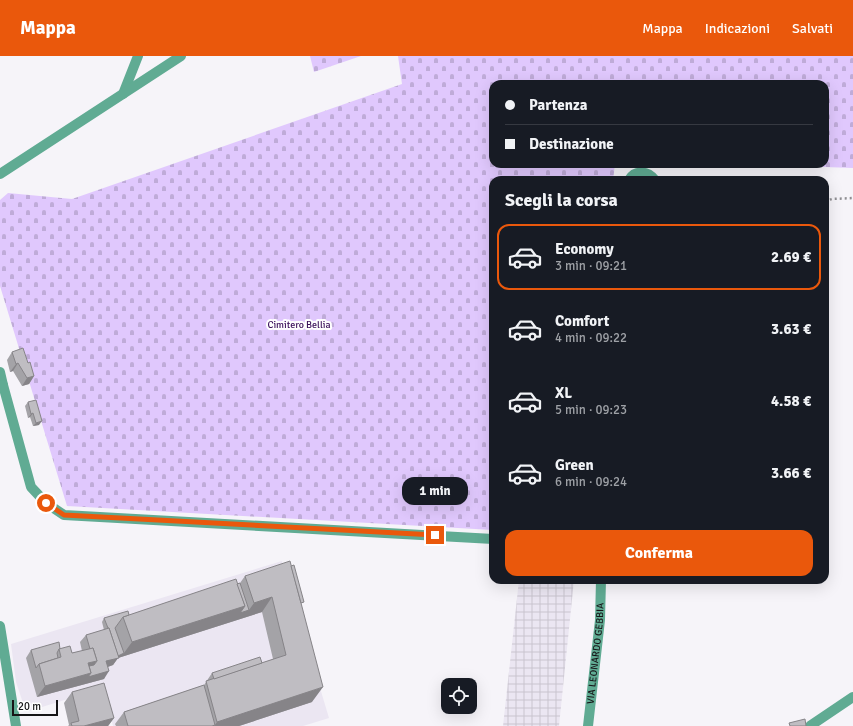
<!DOCTYPE html>
<html lang="it">
<head>
<meta charset="utf-8">
<style>
  :root { --surface:#171b24; --page:#20242c; --text:#f1f3f6; --muted:#9ea1a6; --line:#363941; --accent:#ea580c }
  body { margin:0; font-family:Signika,sans-serif; background:var(--page); color:var(--text); height:100vh; display:flex; flex-direction:column; font-size:15px; white-space:nowrap }
  * { box-sizing:border-box; margin:0 }
  p { font-size:13px; color:var(--muted) }
  .icon { flex:none; width:22px; height:22px; fill:none; stroke:currentColor; stroke-width:2; stroke-linecap:round; stroke-linejoin:round }
  .map { position:relative; flex:1; overflow:hidden }
  .sheet { position:absolute; left:489px; top:120px; width:340px; height:408px; display:flex; flex-direction:column; background:var(--surface); border-radius:12px; box-shadow:0 4px 16px #0002 }
  .sheet>* { flex:none }
  .top-card { position:absolute; left:489px; top:24px; width:340px; height:88px; border-radius:12px; box-shadow:0 4px 16px #0002; display:grid; align-content:center; height:88px; padding:0 16px; background:var(--surface) }
  .buttons { position:absolute; left:441px; top:622px; display:grid; gap:8px }
  .buttons a { display:grid; place-items:center; width:36px; height:36px; border-radius:8px; background:var(--surface); box-shadow:0 4px 16px #0002; font-size:20px }
  .scale { position:absolute; left:12px; bottom:10px; width:46px; box-sizing:border-box; padding-left:4px; border:2px solid #161517; border-top:0; font-size:11px; line-height:14px; white-space:nowrap; color:#161517; -webkit-text-stroke:3px #fff; paint-order:stroke }
  .end { position:absolute; width:18px; height:18px; margin:-9px; border:5px solid #ea580c; background:#fff; box-shadow:0 0 0 2px #fff }
  .from { border-radius:50% }
  .bubble { position:absolute; height:28px; border-radius:12px; background:var(--surface); box-shadow:0 4px 16px #0002; font-size:13px; font-weight:700; line-height:28px; text-align:center }
  .top-card b { display:flex; align-items:center; gap:14px; height:38px; font-size:15px }
  .top-card b+b { border-top:1px solid var(--line) }
  .top-card i { width:10px; height:10px; background:var(--text) }
  ul { padding:0; list-style:none }
  li { display:flex; align-items:center; gap:12px; height:66px; margin:0 8px 6px; padding:0 8px; border:2px solid transparent; border-radius:12px }
  li div { flex:1 }
  li b { display:block; font-size:15px }
  li em { font-style:normal; font-weight:700 }
  li.active { border-color:var(--accent) }
  li>.icon { width:36px; height:36px; stroke-width:1.5 }
  h2 { padding:0 16px; font-size:18px; line-height:48px }
  .button { display:flex; gap:8px; margin-top:auto; padding:8px 16px }
  .button a { flex:1; height:46px; border-radius:12px; background:var(--accent); color:#fff; font-size:16px; font-weight:700; line-height:46px; text-align:center }
  header { display:flex; align-items:center; gap:24px; box-sizing:border-box; height:56px; padding:0 20px; background:var(--accent); color:#fff }
  header strong { font-size:19px }
  nav { display:flex; gap:22px; margin-inline-start:auto; font-size:14px }
  .map>svg:first-child { display:block }
</style>
</head>
<body>
<header>
<strong>Mappa</strong>
<nav><a>Mappa</a><a>Indicazioni</a><a>Salvati</a></nav>
</header>
<div class="map">
<svg width="853" height="670" viewBox="0 0 853 670">
  <defs>
    <pattern id="industrial-grid" width="8" height="8" patternUnits="userSpaceOnUse"><rect width="8" height="8" fill="#ebe6f2"/><path d="M0 4h8M4 0v8" fill="none" stroke="#c9c4cf"/></pattern>
    <pattern id="cemetery-stones" width="16" height="16" patternUnits="userSpaceOnUse"><rect width="16" height="16" fill="#e0c8fd"/><path d="M2 7V4a2 2 0 0 1 4 0v3zM10 15v-3a2 2 0 0 1 4 0v3z" fill="#bfabd8"/></pattern>
  </defs>
  <rect width="100%" height="100%" fill="#f6f4f9"/>
  <path fill="#ebe6f2" d="M282,505L329,662L303,670H113L103,632L26,656L16,626L11,588Z"/>
  <path fill="url(#industrial-grid)" d="M519,524H574L559,670H503Z"/>
  <g fill="url(#cemetery-stones)">
    <path d="M310,0H361L314,16Z"/>
    <path d="M398,0H853V112L740,108H825V28H493V108H615L613,124H493V474L67,450L0,230V144L8,137L72,143L402,28Z"/>
  </g>
  <g fill="none" stroke-linecap="round" stroke-linejoin="round">
    <path stroke="#908f93" stroke-width="2.5" stroke-dasharray="2 3" stroke-linecap="butt" d="M825,145L832,143L853,142"/>
    <g stroke="#60ab93" stroke-width="10">
      <path d="M123,38L138,0"/>
      <path d="M0,118L181,0"/>
      <path d="M629,124C635,113 648,115 655,124"/>
      <path d="M0,316L3,329"/>
      <path d="M0,330L3,329L31,431L46,447L64,459L493,483"/>
      <path d="M0,570L16,670"/>
      <path id="s1" d="M588,670L600,564L601,524"/>
      <path d="M810,670L853,641"/>
    </g>
  </g>
  <g fill="#a4a3a7">
    <path d="M12,296L28,307L34,320L29,328L22,330L13,315L10,316L7,304Z"/>
    <path d="M28,346L39,369L33,370L30,361L28,362L25,350Z"/>
    <path d="M245,520L301,550L312,646L239,670H116L115,668L124,656L204,629L212,617L262,607L273,603L262,556L118,602L113,609L108,611L104,623L37,641L26,602L31,594L60,593L72,597L82,595L80,586L86,579L104,574L102,566L104,562L129,559L237,528L240,527Z"/>
    <path d="M72,636L114,662L108,670H68L69,669L64,647Z"/>
  </g>
  <g fill="#868488">
    <path d="M18,307L13,315L10,316L16,308Z"/>
    <path d="M34,320L29,328L22,330L27,322Z"/>
    <path d="M33,357L30,361L28,362L31,358Z"/>
    <path d="M42,365L39,369L33,370L36,367Z"/>
    <path d="M272,541L262,556L118,602L113,609L101,613L106,605L124,597L132,586L245,550L249,554L254,547Z"/>
    <path d="M97,605L89,616L88,607Z"/>
    <path d="M109,615L104,623L37,641L45,630L91,617Z"/>
    <path d="M323,631L312,646L239,670H212L215,669L217,666Z"/>
    <path d="M114,662L108,670H84Z"/>
  </g>
  <g fill="#bfbdc2" stroke="#868488">
    <path d="M23,292L28,307L30,306L34,320L27,322L18,307L16,308L12,296Z"/>
    <path d="M36,344L42,365L36,367L33,357L31,358L28,346Z"/>
    <path d="M290,505L323,631L217,666L206,625L286,599L272,541L254,547L245,520Z"/>
    <path d="M294,509L304,546L301,547L291,510Z"/>
    <path d="M236,523L245,550L132,586L123,561Z"/>
    <path d="M240,527L249,554L240,557L245,550L237,528Z"/>
    <path d="M128,555L129,559L123,561L115,572L124,597L118,600L109,572H108L104,562Z"/>
    <path d="M109,572L119,602L106,605L109,615L88,621L91,617L89,610L94,609L97,605L93,592L90,593L86,579Z"/>
    <path d="M59,586L60,593H59L57,597L58,602L39,608L36,612L31,594Z"/>
    <path d="M70,590L72,597L93,592L97,605L88,607L91,617L45,630L39,608L61,601L59,593Z"/>
    <path d="M260,601L262,607L214,623L212,617Z"/>
    <path d="M104,627L114,662L84,670H72L71,667L79,665L72,636Z"/>
    <path d="M204,629L215,669L212,670H128L124,656Z"/>
    <path d="M805,663L806,670H790L789,667Z"/>
  </g>
  <g fill="none" stroke-linecap="round" stroke-linejoin="round">
    <path stroke="#ea580c" stroke-width="5" d="M46,447L64,459L435,479"/>
  </g>
  <g text-anchor="middle" dominant-baseline="central" stroke-width="4" stroke-linejoin="round" paint-order="stroke">
    <g font-size="10" fill="#390e59" stroke="#fff">
      <text x="299" y="269">Cimitero Bellia</text>
    </g>
    <g font-size="10" fill="#161517" stroke="#fff">
      <text stroke="none"><textPath href="#s1" startOffset="73">VIA LEONARDO GEBBIA</textPath></text>
    </g>
  </g>
</svg>
<div class="buttons">
<a><svg class="icon" aria-label="locate" viewBox="0 0 24 24"><circle cx="12" cy="12" r="6"/><path d="M12 2v4M12 18v4M2 12h4M18 12h4"/></svg></a>
</div>
<div class="scale">20 m</div>
<i class="end from" style="left:46px;top:447px"></i>
<i class="end" style="left:435px;top:479px"></i>
<div class="bubble" style="left:402px;top:421px;width:66px">1 min</div>
<div class="top-card">
<b><i class="from"></i>Partenza</b>
<b><i></i>Destinazione</b>
</div>
<section class="sheet">
<h2>Scegli la corsa</h2>
<ul>
<li class="active"><svg class="icon" aria-label="car" viewBox="0 0 24 24"><path d="M5 17H2v-5l4-1 3-4h7l3 4 3 1v5h-3M9 17h6M6 11h13"/><circle cx="7" cy="17" r="2"/><circle cx="17" cy="17" r="2"/></svg><div><b>Economy</b><p>3 min · 09:21</p></div><em>2.69 €</em></li>
<li><svg class="icon" aria-label="car" viewBox="0 0 24 24"><path d="M5 17H2v-5l4-1 3-4h7l3 4 3 1v5h-3M9 17h6M6 11h13"/><circle cx="7" cy="17" r="2"/><circle cx="17" cy="17" r="2"/></svg><div><b>Comfort</b><p>4 min · 09:22</p></div><em>3.63 €</em></li>
<li><svg class="icon" aria-label="car" viewBox="0 0 24 24"><path d="M5 17H2v-5l4-1 3-4h7l3 4 3 1v5h-3M9 17h6M6 11h13"/><circle cx="7" cy="17" r="2"/><circle cx="17" cy="17" r="2"/></svg><div><b>XL</b><p>5 min · 09:23</p></div><em>4.58 €</em></li>
<li><svg class="icon" aria-label="car" viewBox="0 0 24 24"><path d="M5 17H2v-5l4-1 3-4h7l3 4 3 1v5h-3M9 17h6M6 11h13"/><circle cx="7" cy="17" r="2"/><circle cx="17" cy="17" r="2"/></svg><div><b>Green</b><p>6 min · 09:24</p></div><em>3.66 €</em></li>
</ul>
<div class="button"><a>Conferma</a></div>
</section>
</div>
</body>
</html>
